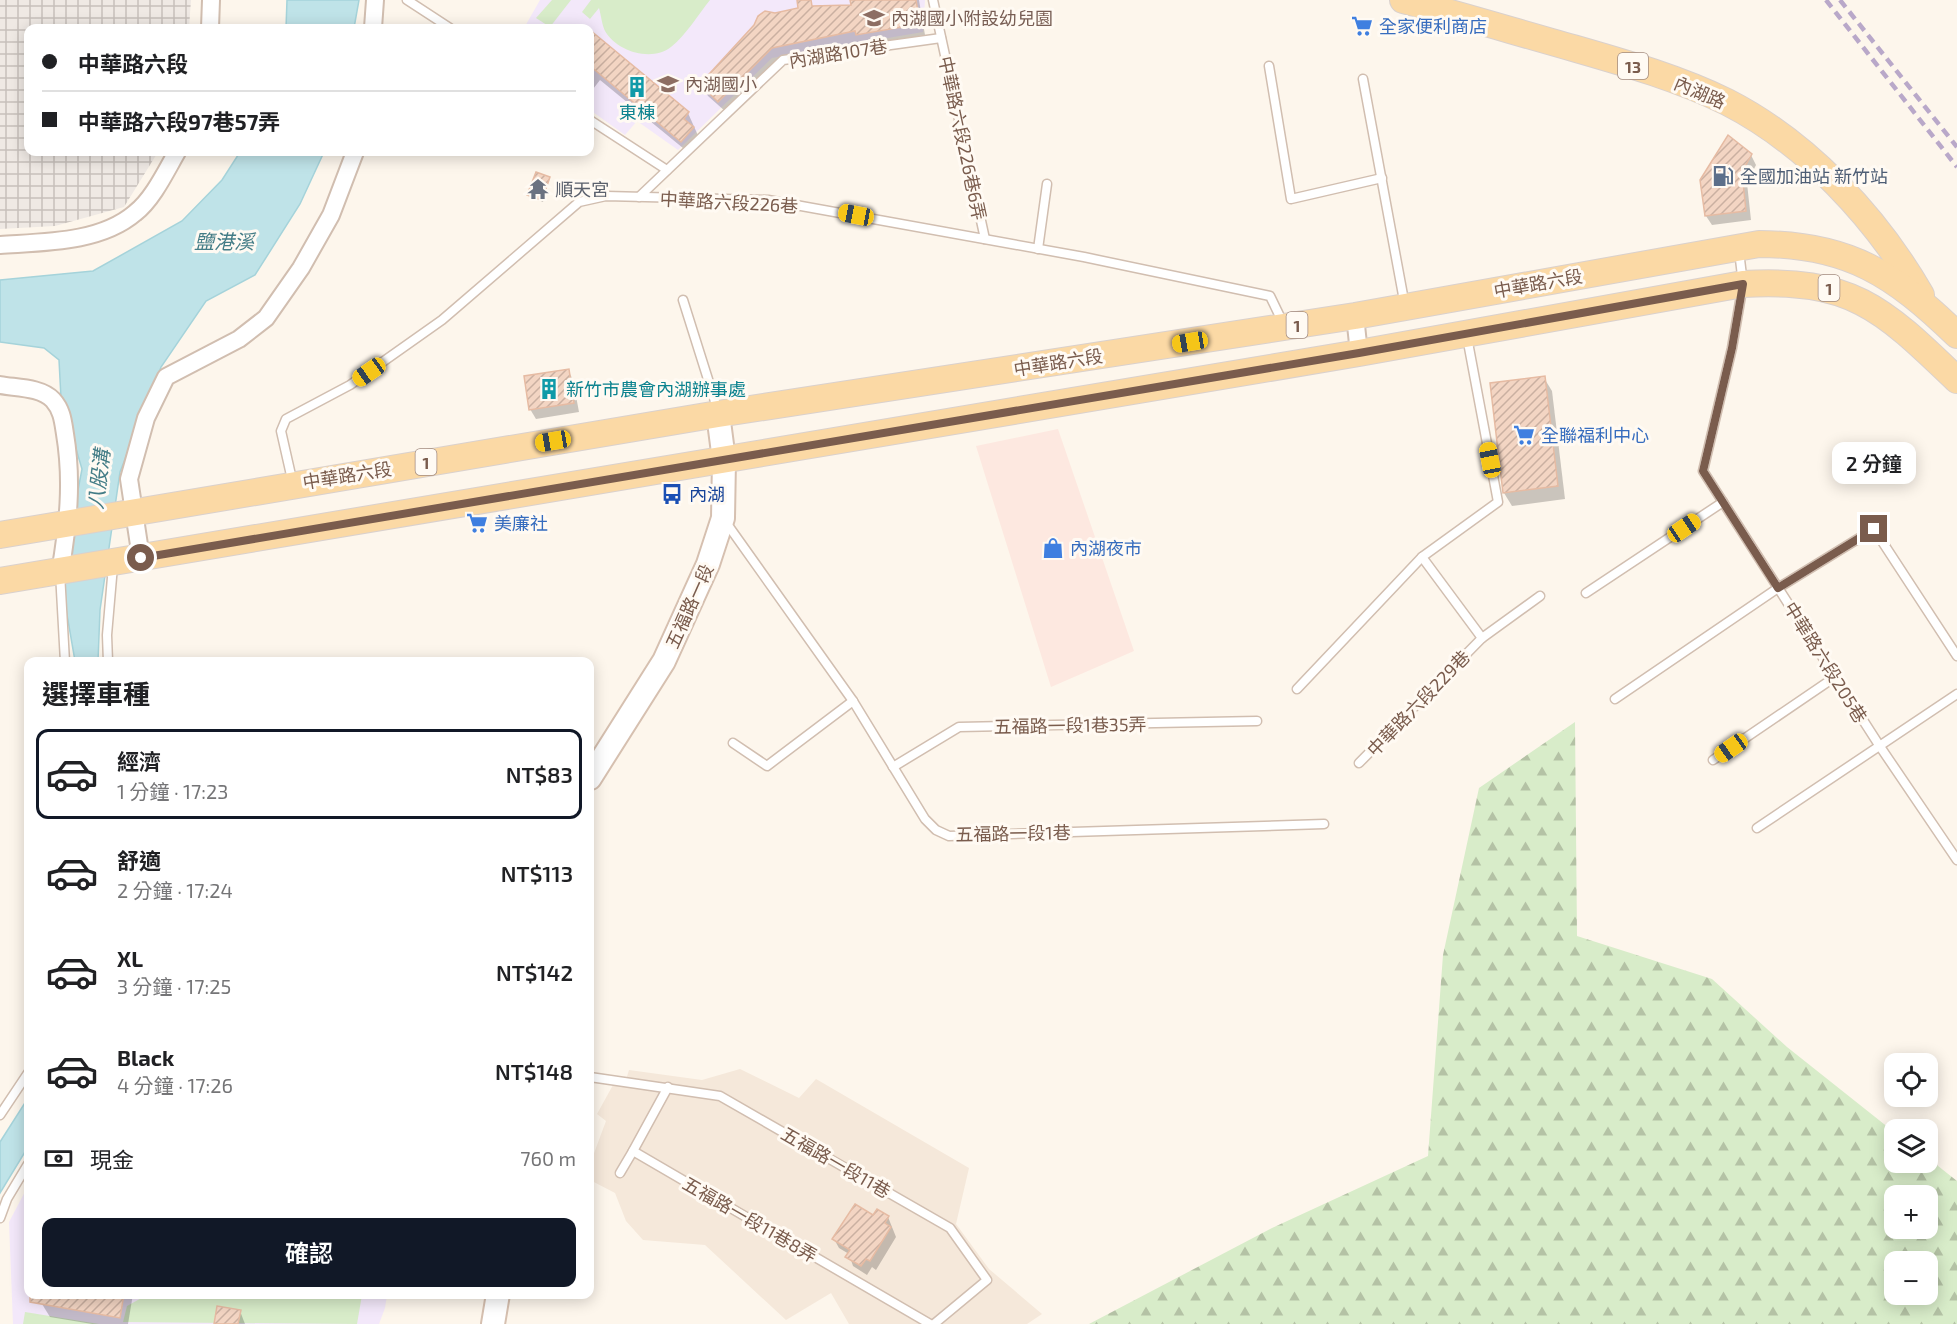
<!DOCTYPE html>
<html lang="zh-TW">
<head>
<meta charset="utf-8">
<style>
  :root { --surface:#fff; --page:#f6f6f6; --text:#202124; --muted:#757577; --line:#e0e0e0; --accent:#111827 }
  body { margin:0; font-family:"Exo 2","Noto Sans TC",sans-serif; background:var(--page); color:var(--text); height:100vh; display:flex; flex-direction:column; font-size:22px; white-space:nowrap }
  * { box-sizing:border-box; margin:0 }
  p { font-size:20px; color:var(--muted) }
  .icon { flex:none; width:33px; height:33px; fill:none; stroke:currentColor; stroke-width:2; stroke-linecap:round; stroke-linejoin:round }
  .map { position:relative; flex:1; overflow:hidden }
  .side { position:absolute; left:24px; top:657px; width:570px; height:642px; display:flex; flex-direction:column; background:var(--surface); border-radius:12px; box-shadow:0 3px 15px #0003 }
  .side>* { flex:none }
  .banner { position:absolute; left:24px; top:24px; width:570px; height:132px; border-radius:12px; box-shadow:0 3px 15px #0003; display:grid; align-content:center; height:132px; padding:0 18px; background:var(--surface) }
  .buttons { position:absolute; left:1884px; top:1053px; display:grid; gap:12px }
  .buttons a { display:grid; place-items:center; width:54px; height:54px; border-radius:12px; background:var(--surface); box-shadow:0 3px 15px #0003; font-size:30px }
  .end { position:absolute; width:27px; height:27px; margin:-14px; border:8px solid #7a5c4d; background:#fff; box-shadow:0 0 0 3px #fff }
  .from { border-radius:50% }
  .bubble { position:absolute; height:42px; border-radius:12px; background:var(--surface); box-shadow:0 3px 15px #0003; font-size:20px; font-weight:600; line-height:42px; text-align:center }
  .car { position:absolute; width:18px; height:36px; margin:-18px -9px; border-radius:8px; box-shadow:0 0 4px 2px #0007; background:linear-gradient(#f5c518 24%,#345 0 40%,#f5c518 0 76%,#345 0 86%,#f5c518 0) }
  .banner b { display:flex; align-items:center; gap:21px; height:57px; font-size:22px }
  .banner b+b { border-top:2px solid var(--line) }
  .banner i { width:15px; height:15px; background:var(--text) }
  ul { padding:0; list-style:none }
  li { display:flex; align-items:center; gap:18px; height:90px; margin:0 12px 9px; padding:0 6px; border:3px solid transparent; border-radius:12px }
  li div { flex:1 }
  li b { display:block; font-size:22px }
  li em { font-style:normal; font-weight:600 }
  li.active { border-color:var(--accent) }
  li>.icon { width:54px; height:54px; stroke-width:1.5 }
  h2 { padding:0 18px; font-size:27px; line-height:72px }
  .pay { display:flex; align-items:center; gap:15px; height:66px; padding:0 18px; font-size:22px }
  .pay p { margin-inline-start:auto }
  .primary-button { display:flex; gap:12px; margin-top:auto; padding:12px 18px }
  .primary-button a { flex:1; height:69px; border-radius:12px; background:var(--accent); color:#fff; font-size:24px; font-weight:600; line-height:69px; text-align:center }
  .map>svg:first-child { display:block }
</style>
</head>
<body>
<div class="map">
<svg width="1957" height="1324" viewBox="0 0 1957 1324">
  <defs>
    <pattern id="industrial-grid" width="8" height="8" patternUnits="userSpaceOnUse" patternTransform="scale(1.5)"><rect width="8" height="8" fill="#efe9e4"/><path d="M0 4h8M4 0v8" fill="none" stroke="#c7c0bb"/></pattern>
    <pattern id="forest-firs" width="22" height="20" patternUnits="userSpaceOnUse" patternTransform="scale(1.5)"><rect width="22" height="20" fill="#d8ecc9"/><path d="M5 1l3.5 6h-7zM16 11l3.5 6h-7z" fill="#b4c2a5"/></pattern>
    <pattern id="building-hatch" width="6" height="6" patternUnits="userSpaceOnUse" patternTransform="scale(1.5)"><rect width="6" height="6" fill="#f3d5c3"/><path d="M-1 1l2-2M0 6l6-6M5 7l2-2" fill="none" stroke="#cab0a1"/></pattern>
  </defs>
  <rect width="100%" height="100%" fill="#fdf6ec"/>
  <path fill="#f5e8da" d="M740,1069L799,1098L816,1079L969,1168L956,1224L989,1269L1042,1314L1027,1324H849L831,1293L786,1320L705,1245L643,1240L626,1221L615,1193L590,1180V1164L606,1121L597,1114L613,1085L624,1086L629,1070L702,1080Z"/>
  <path fill="#fde8e0" d="M1058,429L1134,651L1051,687L976,446Z"/>
  <path fill="url(#industrial-grid)" d="M0,0H191L189,28H28V152H158L124,207L55,226L0,229Z"/>
  <g fill="#f3e8fa">
    <path d="M540,0H925L923,32L772,58L678,150L637,121L625,135L590,110V28H524Z"/>
    <path d="M28,1186V1294L387,1295L385,1308L379,1324H13L9,1222Z"/>
  </g>
  <g fill="#d8ecc9">
    <path d="M552,0H571L550,27L536,18Z"/>
    <path d="M591,0H710C698,15 686,35 671,47C652,62 617,52 605,31C602,25 601,15 599,8L590,19L582,12Z"/>
    <path d="M147,1295H362L357,1324L123,1322L127,1306Z"/>
    <path d="M25,1312L99,1324H23Z"/>
  </g>
  <path fill="url(#forest-firs)" fill-rule="evenodd" d="M1575,722L1577,936L1712,979L1787,1047L1894,1132V1162H1928V1158L1957,1181V1324H1089L1272,1228L1428,1156L1443,955L1479,788ZM1894,1196H1928V1228H1894ZM1894,1262H1928V1294H1894Z"/>
  <g fill="#bfe3e8" stroke="#a5d3da" stroke-width="1.5">
    <path d="M287,0H359L354,28H286Z"/>
    <path d="M240,152H324L300,204L255,275L206,301L161,367L120,472L100,610L98,661H75L61,580L82,469L61,398L59,360L44,348L0,342V280L93,271L182,221L222,180Z"/>
    <path d="M28,1098V1147L0,1193V1142Z"/>
  </g>
  <g fill="#0003">
    <path d="M852,0H919L925,35L864,46L862,42L778,58L726,112L708,96L702,85L775,14L853,6Z"/>
    <path d="M590,32L688,113L700,140L689,153L600,80L590,93Z"/>
    <path d="M1751,155L1756,165L1747,183L1751,220L1712,225L1706,216Z"/>
    <path d="M549,178L543,202L531,197L529,195Z"/>
    <path d="M568,370L573,380L579,412L536,419L530,409Z"/>
    <path d="M1544,378L1552,391L1565,499L1512,506L1504,493Z"/>
    <path d="M874,1217H888L896,1237L876,1270L872,1267L867,1275L853,1266L849,1254L839,1248L834,1239Z"/>
    <path d="M44,1294H133L128,1324H92L50,1317L42,1304Z"/>
    <path d="M240,1311L245,1324H216Z"/>
  </g>
  <g fill="url(#building-hatch)" stroke="#e6bba3" stroke-width="1.5">
    <path d="M797,0H811L812,6L851,5L850,0H916L920,24L856,35L855,31L772,48L718,102L700,84L754,25L758,16L765,11L775,13L798,8Z"/>
    <path d="M590,30L689,112L684,119L694,127L681,142L590,66Z"/>
    <path d="M1728,135L1752,154L1742,172L1746,211L1705,216L1700,180Z"/>
    <path d="M536,172L550,177L542,200L527,195Z"/>
    <path d="M569,369L574,403L529,410L524,376Z"/>
    <path d="M1545,376L1558,486L1503,493L1490,383Z"/>
    <path d="M855,1204L873,1215L877,1209L889,1216L885,1223L891,1227L870,1261L866,1259L861,1266L845,1257L850,1250L832,1239Z"/>
    <path d="M30,1294H124L120,1318L30,1302Z"/>
    <path d="M217,1306L241,1310L238,1324H214Z"/>
  </g>
  <g fill="none" stroke-linecap="round" stroke-linejoin="round">
    <defs>
      <g id="service">
        <path d="M407,0L450,28"/>
        <path d="M933,0L985,239"/>
        <path d="M1269,66L1291,199L1382,178"/>
        <path d="M1363,79L1405,306"/>
        <path d="M590,120L667,170"/>
        <path d="M639,197L783,60L941,38"/>
        <path d="M1038,249L1047,184"/>
        <path d="M1739,251L1743,284L1732,348L1703,471L1879,745L1957,860"/>
        <path d="M683,300L718,411"/>
        <path d="M1467,337L1498,502L1422,557L1482,638"/>
        <path d="M293,484L281,431L286,419L350,385L442,320L579,202L606,196L768,200L1084,257L1270,296L1284,325"/>
        <path d="M725,521L853,701L925,819L936,830L949,836L1324,824"/>
        <path d="M60,573L65,662"/>
        <path d="M1586,593L1723,502"/>
        <path d="M108,662L107,635L113,566"/>
        <path d="M1297,689L1422,557"/>
        <path d="M1615,699L1778,588L1874,529L1957,656"/>
        <path d="M733,743L767,766L853,701"/>
        <path d="M1713,760L1835,677"/>
        <path d="M1359,763L1482,638L1540,596"/>
        <path d="M893,767L959,727L1257,721"/>
        <path d="M1757,828L1957,694"/>
        <path d="M590,1077L720,1096L950,1228L987,1280L934,1324"/>
        <path d="M668,1087L633,1151L930,1324"/>
        <path d="M0,1115L28,1073"/>
        <path d="M620,1173L633,1151"/>
        <path d="M0,1218L7,1199L28,1164"/>
      </g>
      <g id="minor">
        <path d="M210,28L211,0"/>
        <path d="M373,28L375,0"/>
        <path d="M0,245C43,242 100,243 135,213C153,199 166,171 177,152"/>
        <path d="M1355,316L1359,353"/>
        <path d="M0,385C16,388 41,387 53,400C62,410 63,421 65,434C73,482 68,525 60,573"/>
        <path d="M141,558L129,479L146,418L166,377L239,339L266,318L301,268L331,215L355,152"/>
      </g>
      <g id="secondary">
        <path d="M590,778L664,661L708,564L723,518L724,460L718,414"/>
        <path d="M493,1324L498,1294"/>
      </g>
      <g id="primary">
        <path d="M1403,0C1460,15 1516,32 1573,48C1625,63 1678,78 1727,102C1807,143 1876,217 1921,295"/>
        <path d="M0,535L718,414L1355,316L1759,244C1849,244 1895,275 1957,335"/>
        <path d="M0,581L1359,353L1743,284C1852,278 1882,308 1957,380"/>
      </g>
    </defs>
    <use href="#service" stroke="#d1beb0" stroke-width="11"/>
    <use href="#minor" stroke="#d1beb0" stroke-width="20"/>
    <use href="#secondary" stroke="#d6c0b0" stroke-width="26"/>
    <use href="#primary" stroke="#dad1cd" stroke-width="28"/>
    <use href="#service" stroke="#fff" stroke-width="8"/>
    <use href="#minor" stroke="#fff" stroke-width="16"/>
    <use href="#secondary" stroke="#fff" stroke-width="22"/>
    <use href="#primary" stroke="#fbd9a5" stroke-width="26"/>
    <g stroke="#b9a8c9" stroke-width="4.5" stroke-dasharray="9 6" stroke-linecap="butt">
      <path d="M1826,0L1957,167"/>
      <path d="M1840,0L1957,147"/>
    </g>
  </g>
  <g fill="none" stroke-linecap="round" stroke-linejoin="round">
    <path stroke="#7a5c4d" stroke-width="8" d="M141,558L1359,353L1743,284L1732,348L1703,471L1778,588L1874,529"/>
  </g>
  <defs>
    <symbol id="school-bare" viewBox="-9 -9 18 18"><path d="M0-5L7-2L0 1L-7-2ZM-4 1L0 2.5L4 1V4Q0 6-4 4Z" fill="#8d6e63" stroke="#fffaf3" stroke-width="2.5" paint-order="stroke"/></symbol>
    <symbol id="supermarket-bare" viewBox="-9 -9 18 18"><path d="M-6-5.5h2.5l.6 2H6L4.5 2H-2.5L-4.4-4H-6ZM-1.5 3.2a1.3 1.3 0 1 0 .1 0ZM3 3.2a1.3 1.3 0 1 0 .1 0Z" fill="#3f7fe0" stroke="#fffaf3" stroke-width="2.5" paint-order="stroke"/></symbol>
    <symbol id="building-bare" viewBox="-9 -9 18 18"><path d="M-4-6H4V6H1V3H-1V6H-4ZM-2.5-4.3h1.7v1.8h-1.7ZM.8-4.3h1.7v1.8H.8ZM-2.5-1h1.7V.8h-1.7ZM.8-1h1.7V.8H.8Z" fill="#0f9aa8" stroke="#fffaf3" stroke-width="2.5" paint-order="stroke"/></symbol>
    <symbol id="fuel-bare" viewBox="-9 -9 18 18"><path d="M-5.5-6h7V0h2V4h1.3V-2.5L3-4.5l.8-.8L6-3V5H2.5V1h-1V6h-7ZM-4.2-4.7v3.2H.2V-4.7Z" fill="#5c6f8a" stroke="#fffaf3" stroke-width="2.5" paint-order="stroke"/></symbol>
    <symbol id="temple-bare" viewBox="-9 -9 18 18"><path d="M0-6L5-2H3V0L6.5 2.5H4V6H1.5V3h-3V6H-4V2.5H-6.5L-3 0V-2H-5Z" fill="#6b7280" stroke="#fffaf3" stroke-width="2.5" paint-order="stroke"/></symbol>
    <symbol id="bus-bare" viewBox="-9 -9 18 18"><path d="M-5-6H5V4H4V6H2V4H-2V6H-4V4H-5ZM-3.5-4V0h7V-4ZM-3.5 1.2v1.5H-2V1.2ZM2 1.2v1.5H3.5V1.2Z" fill="#1a4fb4" stroke="#fffaf3" stroke-width="2.5" paint-order="stroke"/></symbol>
    <symbol id="shop-bare" viewBox="-9 -9 18 18"><path d="M-5-2.5h2.3a2.7 3.5 0 0 1 5.4 0H5L5.5 6h-11ZM-1.5-2.5h3a1.5 2.3 0 0 0-3 0Z" fill="#3f7fe0" stroke="#fffaf3" stroke-width="2.5" paint-order="stroke"/></symbol>
  </defs>
  <g fill-rule="evenodd">
    <use href="#school-bare" x="859" y="3" width="30" height="30"/>
    <use href="#supermarket-bare" x="1347" y="11" width="30" height="30"/>
    <use href="#school-bare" x="653" y="69" width="30" height="30"/>
    <use href="#building-bare" x="622" y="72" width="30" height="30"/>
    <use href="#fuel-bare" x="1708" y="161" width="30" height="30"/>
    <use href="#temple-bare" x="523" y="174" width="30" height="30"/>
    <use href="#building-bare" x="534" y="374" width="30" height="30"/>
    <use href="#supermarket-bare" x="1509" y="420" width="30" height="30"/>
    <use href="#bus-bare" x="657" y="479" width="30" height="30"/>
    <use href="#supermarket-bare" x="462" y="508" width="30" height="30"/>
    <use href="#shop-bare" x="1038" y="533" width="30" height="30"/>
  </g>
  <g text-anchor="middle" dominant-baseline="central" stroke-width="6" stroke-linejoin="round" paint-order="stroke">
    <g fill="#fffaf3" stroke="#a28b7f" stroke-width="1.5">
      <rect x="1618" y="53" width="30" height="26" rx="4.5"/>
      <rect x="1818.5" y="275" width="21" height="26" rx="4.5"/>
      <rect x="1286.5" y="312" width="21" height="26" rx="4.5"/>
      <rect x="415.5" y="449" width="21" height="26" rx="4.5"/>
    </g>
    <g font-size="16" font-weight="bold" fill="#7a5c4d">
      <text x="1633" y="66">13</text>
      <text x="1829" y="288">1</text>
      <text x="1297" y="325">1</text>
      <text x="426" y="462">1</text>
    </g>
    <g font-size="18" fill="#785e54" stroke="#fffaf3" text-anchor="start">
      <text x="891" y="18">內湖國小附設幼兒園</text>
      <text x="685" y="84">內湖國小</text>
    </g>
    <g font-size="18" fill="#366cbe" stroke="#fffaf3" text-anchor="start">
      <text x="1379" y="26">全家便利商店</text>
      <text x="1541" y="435">全聯福利中心</text>
      <text x="494" y="523">美廉社</text>
      <text x="1070" y="548">內湖夜市</text>
    </g>
    <g font-size="18" fill="#7a5c4d" stroke="#fffaf3">
      <text transform="translate(838 53) rotate(-9)">內湖路107巷</text>
      <text transform="translate(1700 92) rotate(23)">內湖路</text>
      <text transform="translate(963 138) rotate(78)">中華路六段226巷6弄</text>
      <text transform="translate(729 202) rotate(3)">中華路六段226巷</text>
      <text transform="translate(1538 283) rotate(-10)">中華路六段</text>
      <text transform="translate(1058 362) rotate(-9)">中華路六段</text>
      <text transform="translate(347 475) rotate(-9)">中華路六段</text>
      <text transform="translate(689 606) rotate(-66)">五福路一段</text>
      <text transform="translate(1826 662) rotate(58)">中華路六段205巷</text>
      <text transform="translate(1418 703) rotate(-46)">中華路六段229巷</text>
      <text transform="translate(1070 725) rotate(-1)">五福路一段1巷35弄</text>
      <text transform="translate(1013 833) rotate(-1)">五福路一段1巷</text>
      <text transform="translate(836 1162) rotate(30)">五福路一段11巷</text>
      <text transform="translate(750 1219) rotate(30)">五福路一段11巷8弄</text>
    </g>
    <g font-size="18" fill="#0d838f" stroke="#fffaf3">
      <text x="637" y="112">東棟</text>
      <text x="566" y="389" text-anchor="start">新竹市農會內湖辦事處</text>
    </g>
    <g font-size="18" fill="#4e5e75" stroke="#fffaf3" text-anchor="start">
      <text x="1740" y="176">全國加油站 新竹站</text>
    </g>
    <g font-size="18" fill="#5b616d" stroke="#fffaf3" text-anchor="start">
      <text x="555" y="189">順天宮</text>
    </g>
    <g font-size="18" fill="#164399" stroke="#fffaf3" text-anchor="start">
      <text x="689" y="494">內湖</text>
    </g>
    <g font-size="20" font-style="italic" fill="#437c86" stroke="#fffaf3">
      <text x="224" y="241">鹽港溪</text>
      <text transform="translate(98 479) rotate(-83)">八股溝</text>
    </g>
  </g>
</svg>
<div class="buttons">
<a><svg class="icon" aria-label="locate" viewBox="0 0 24 24"><circle cx="12" cy="12" r="6"/><path d="M12 2v4M12 18v4M2 12h4M18 12h4"/></svg></a>
<a><svg class="icon" aria-label="layers" viewBox="0 0 24 24"><path d="M12 4l9 5-9 5-9-5zM3 14l9 5 9-5"/></svg></a>
<a>+</a>
<a>−</a>
</div>
<i class="end from" style="left:141px;top:558px"></i>
<i class="end" style="left:1874px;top:529px"></i>
<div class="bubble" style="left:1832px;top:442px;width:84px">2 分鐘</div>
<i class="car" style="left:856px;top:215px;rotate:281deg"></i>
<i class="car" style="left:1190px;top:342px;rotate:261deg"></i>
<i class="car" style="left:369px;top:372px;rotate:235deg"></i>
<i class="car" style="left:553px;top:441px;rotate:260deg"></i>
<i class="car" style="left:1490px;top:460px;rotate:349deg"></i>
<i class="car" style="left:1684px;top:528px;rotate:56deg"></i>
<i class="car" style="left:1731px;top:748px;rotate:235deg"></i>
<div class="banner">
<b><i class="from"></i>中華路六段</b>
<b><i></i>中華路六段97巷57弄</b>
</div>
<section class="side">
<h2>選擇車種</h2>
<ul>
<li class="active"><svg class="icon" aria-label="car" viewBox="0 0 24 24"><path d="M5 17H2v-5l4-1 3-4h7l3 4 3 1v5h-3M9 17h6M6 11h13"/><circle cx="7" cy="17" r="2"/><circle cx="17" cy="17" r="2"/></svg><div><b>經濟</b><p>1 分鐘 · 17:23</p></div><em>NT$83</em></li>
<li><svg class="icon" aria-label="car" viewBox="0 0 24 24"><path d="M5 17H2v-5l4-1 3-4h7l3 4 3 1v5h-3M9 17h6M6 11h13"/><circle cx="7" cy="17" r="2"/><circle cx="17" cy="17" r="2"/></svg><div><b>舒適</b><p>2 分鐘 · 17:24</p></div><em>NT$113</em></li>
<li><svg class="icon" aria-label="car" viewBox="0 0 24 24"><path d="M5 17H2v-5l4-1 3-4h7l3 4 3 1v5h-3M9 17h6M6 11h13"/><circle cx="7" cy="17" r="2"/><circle cx="17" cy="17" r="2"/></svg><div><b>XL</b><p>3 分鐘 · 17:25</p></div><em>NT$142</em></li>
<li><svg class="icon" aria-label="car" viewBox="0 0 24 24"><path d="M5 17H2v-5l4-1 3-4h7l3 4 3 1v5h-3M9 17h6M6 11h13"/><circle cx="7" cy="17" r="2"/><circle cx="17" cy="17" r="2"/></svg><div><b>Black</b><p>4 分鐘 · 17:26</p></div><em>NT$148</em></li>
</ul>
<div class="pay"><svg class="icon" aria-label="cash" viewBox="0 0 24 24"><path d="M3 7h18v10H3z"/><circle cx="12" cy="12" r="2"/></svg>現金<p>760 m</p></div>
<div class="primary-button"><a>確認</a></div>
</section>
</div>
</body>
</html>
